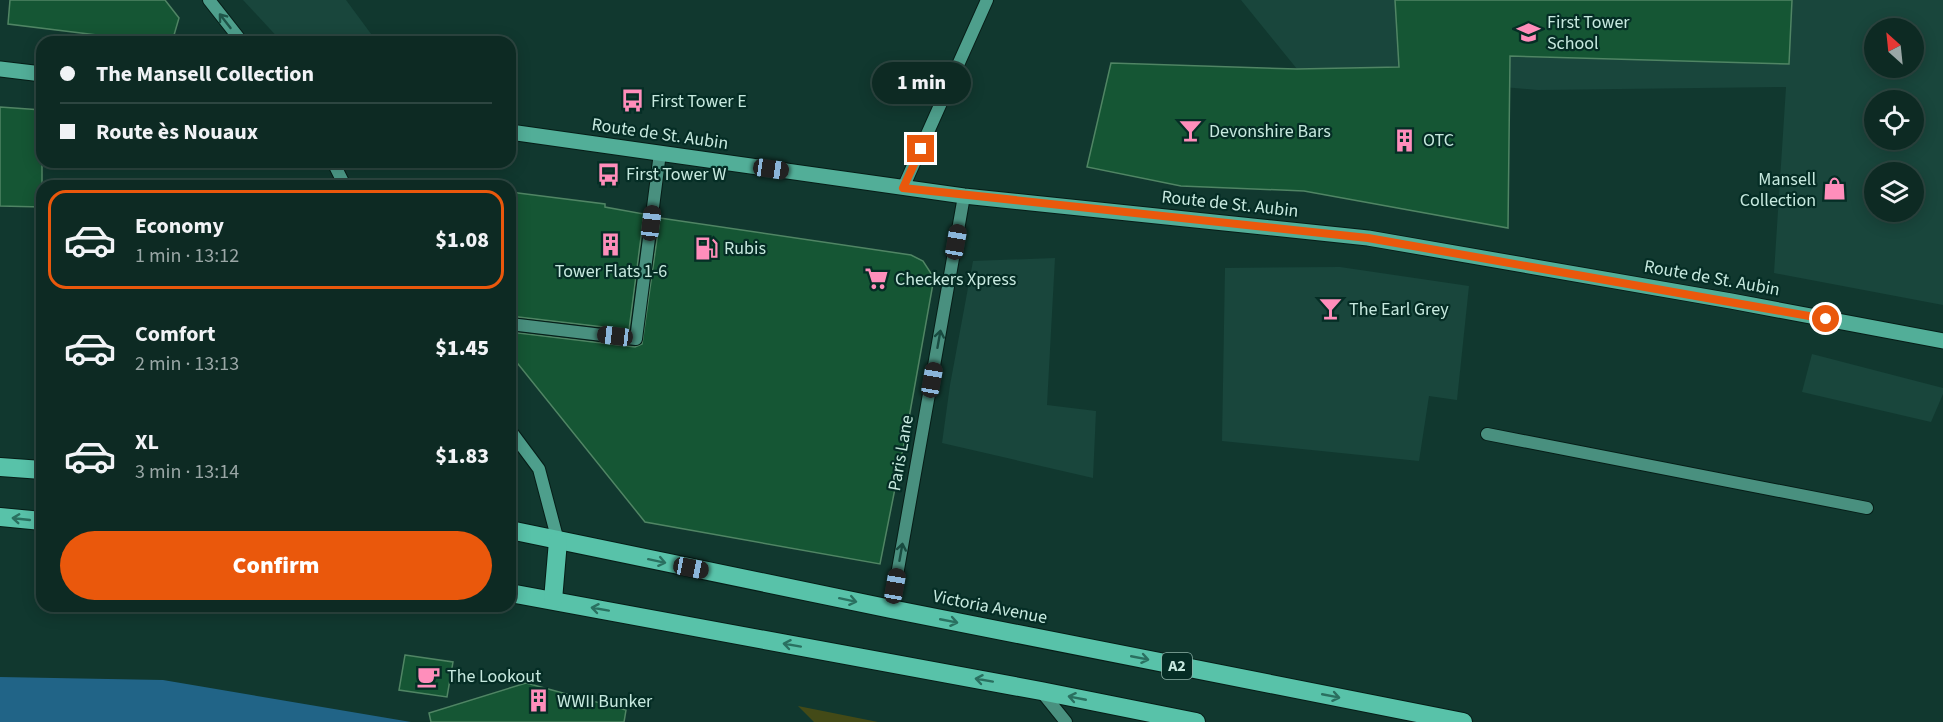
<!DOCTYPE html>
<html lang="en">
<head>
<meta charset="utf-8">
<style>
  :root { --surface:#0d2a23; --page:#1b3630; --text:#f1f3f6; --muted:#9aa7a6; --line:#2d4641; --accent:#ea580c }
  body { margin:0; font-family:"Source Sans 3",sans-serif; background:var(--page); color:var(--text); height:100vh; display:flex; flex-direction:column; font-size:22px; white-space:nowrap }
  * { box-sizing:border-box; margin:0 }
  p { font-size:20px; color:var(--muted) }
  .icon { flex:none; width:33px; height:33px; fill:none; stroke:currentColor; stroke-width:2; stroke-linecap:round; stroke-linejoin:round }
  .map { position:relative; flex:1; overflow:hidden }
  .sheet { position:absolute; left:36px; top:180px; width:480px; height:432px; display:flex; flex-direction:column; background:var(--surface); border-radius:18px; box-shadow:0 3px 15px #0003,0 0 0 2px var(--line) }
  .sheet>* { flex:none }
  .guide { position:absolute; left:36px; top:36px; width:480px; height:132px; border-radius:18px; box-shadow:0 3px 15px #0003,0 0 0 2px var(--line); display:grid; align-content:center; height:132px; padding:0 24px; background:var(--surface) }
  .needle { width:39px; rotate:333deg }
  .fabs { position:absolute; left:1864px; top:18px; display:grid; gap:12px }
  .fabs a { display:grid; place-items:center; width:60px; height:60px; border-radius:50%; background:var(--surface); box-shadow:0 3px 15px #0003,0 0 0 2px var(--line); font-size:30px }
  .end { position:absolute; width:27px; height:27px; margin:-14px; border:8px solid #ea580c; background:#fff; box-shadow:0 0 0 3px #fff }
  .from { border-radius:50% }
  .bubble { position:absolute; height:42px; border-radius:21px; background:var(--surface); box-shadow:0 3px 15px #0003,0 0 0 2px var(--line); font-size:20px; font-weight:800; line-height:42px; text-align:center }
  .car { position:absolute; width:18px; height:36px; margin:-18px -9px; border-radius:8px; box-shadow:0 0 4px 2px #0007; background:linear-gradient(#222 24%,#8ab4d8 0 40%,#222 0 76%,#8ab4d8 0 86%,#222 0) }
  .guide b { display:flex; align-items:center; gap:21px; height:57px; font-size:22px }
  .guide b+b { border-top:2px solid var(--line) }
  .guide i { width:15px; height:15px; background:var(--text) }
  ul { padding:10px 0 0; list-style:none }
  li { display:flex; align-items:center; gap:18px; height:99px; margin:0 12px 9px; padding:0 12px; border:3px solid transparent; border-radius:18px }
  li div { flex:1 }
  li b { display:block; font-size:22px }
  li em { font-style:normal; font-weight:800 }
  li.on { border-color:var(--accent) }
  li>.icon { width:54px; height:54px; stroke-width:1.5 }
  .primary-button { display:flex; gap:12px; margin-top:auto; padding:12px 24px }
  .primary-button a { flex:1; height:69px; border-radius:36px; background:var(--accent); color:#fff; font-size:24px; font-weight:800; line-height:69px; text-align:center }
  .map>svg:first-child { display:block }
</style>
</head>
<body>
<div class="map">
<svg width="1943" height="722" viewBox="0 0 1943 722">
  <rect width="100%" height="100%" fill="#11382f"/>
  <g fill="#19463c" fill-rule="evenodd">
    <path d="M243,0H346L377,42H282Z"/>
    <path d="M1241,0H1943V305L1774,273L1786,87L1538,90L1297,69ZM1875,28H1914V68H1875ZM1875,100H1914V140H1875ZM1875,172H1914V212H1875Z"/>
    <path d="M1055,258L1047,405L1096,411L1093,478L942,443L950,385L973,261Z"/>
    <path d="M1340,267L1469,286L1457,400L1429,396L1419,461L1222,441L1225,268Z"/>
    <path d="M1812,354L1943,388V394L1931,422L1802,392Z"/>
  </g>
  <path fill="#434a17" d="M798,706L878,722H814Z"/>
  <path fill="#216487" d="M0,677L163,680L411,722H0Z"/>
  <g fill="#155634" stroke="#508564" stroke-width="1.5">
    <path d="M10,0H165L179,18L172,42H154L8,24Z"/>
    <path d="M1395,0H1792L1789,64L1510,56L1508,228L1304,191L1181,186L1087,167L1111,63L1297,69L1399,67Z"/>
    <path d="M0,107L42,110V207L0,206Z"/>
    <path d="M510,192L605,204V207L644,214L629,330L510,316Z"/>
    <path d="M660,218L911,255L923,261L934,278L909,418L880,564L645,522L510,354V332L635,347L642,344Z"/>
    <path d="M405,655L453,662L447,697L399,690Z"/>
    <path d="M526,683L626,710L624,722H431L429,713Z"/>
  </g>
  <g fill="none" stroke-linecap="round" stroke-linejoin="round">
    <defs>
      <g id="lane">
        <path d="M510,324L636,339L660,153"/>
        <path d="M1487,434L1867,508"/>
        <path d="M1041,691L1066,722"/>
      </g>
      <path id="street" d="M891,609L964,196"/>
      <g id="secondary">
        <path d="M209,0L242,42"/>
        <path d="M333,162L345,186"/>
        <path d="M903,188L987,0"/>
        <path d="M510,430L539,469L558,541"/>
      </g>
      <g id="primary">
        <path d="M0,69L42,74"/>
        <path d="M510,132L964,196L1368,238L1731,301L1943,341"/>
      </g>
      <g id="highway">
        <path d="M0,467L42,470"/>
        <path d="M0,517L42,521"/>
        <path d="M510,530L891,609L1463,722"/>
        <path d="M510,593L1041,691L1196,722"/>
        <path d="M553,600L558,541"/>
      </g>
    </defs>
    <use href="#lane" stroke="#061d17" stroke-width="14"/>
    <use href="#street" stroke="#061d17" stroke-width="14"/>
    <use href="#secondary" stroke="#061d17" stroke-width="14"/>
    <use href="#primary" stroke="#061d17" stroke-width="17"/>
    <use href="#highway" stroke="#061d17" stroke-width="20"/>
    <use href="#lane" stroke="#49907f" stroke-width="12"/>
    <use href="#street" stroke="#49907f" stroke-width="12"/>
    <use href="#secondary" stroke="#4e9f8c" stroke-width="12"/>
    <use href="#primary" stroke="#52ae98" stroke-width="15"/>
    <use href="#highway" stroke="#58c2a9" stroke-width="18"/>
  </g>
  <defs><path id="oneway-shaft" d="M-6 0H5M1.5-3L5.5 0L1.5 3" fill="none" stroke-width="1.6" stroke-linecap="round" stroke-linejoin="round" transform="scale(1.5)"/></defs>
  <use stroke="#1f5549" href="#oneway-shaft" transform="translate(225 21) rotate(-128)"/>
  <g stroke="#194b40">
    <use href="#oneway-shaft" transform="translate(939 339) rotate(-80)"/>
    <use href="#oneway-shaft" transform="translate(901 552) rotate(-80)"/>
  </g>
  <g stroke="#2a7060">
    <use href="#oneway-shaft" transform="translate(21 519) rotate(-174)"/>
    <use href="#oneway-shaft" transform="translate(657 561) rotate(12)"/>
    <use href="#oneway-shaft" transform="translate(848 600) rotate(12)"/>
    <use href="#oneway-shaft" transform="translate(600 609) rotate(-170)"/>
    <use href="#oneway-shaft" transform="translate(949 621) rotate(11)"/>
    <use href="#oneway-shaft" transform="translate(792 645) rotate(-170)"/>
    <use href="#oneway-shaft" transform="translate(1140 658) rotate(11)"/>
    <use href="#oneway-shaft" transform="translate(984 680) rotate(-170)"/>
    <use href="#oneway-shaft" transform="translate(1331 696) rotate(11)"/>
    <use href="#oneway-shaft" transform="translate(1077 698) rotate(-169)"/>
  </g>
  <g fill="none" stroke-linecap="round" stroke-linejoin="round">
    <path stroke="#ea580c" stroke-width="8" d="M921,149L903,188L1368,238L1826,319"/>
  </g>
  <defs>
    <symbol id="school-bare" viewBox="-9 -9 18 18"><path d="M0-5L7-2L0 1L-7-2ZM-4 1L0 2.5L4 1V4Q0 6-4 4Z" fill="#ff8ebb" stroke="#052d25" stroke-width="2.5" paint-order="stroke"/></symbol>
    <symbol id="bus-bare" viewBox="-9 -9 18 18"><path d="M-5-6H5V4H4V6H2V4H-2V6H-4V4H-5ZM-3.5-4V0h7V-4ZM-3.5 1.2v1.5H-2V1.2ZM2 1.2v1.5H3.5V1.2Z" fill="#ff8ebb" stroke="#052d25" stroke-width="2.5" paint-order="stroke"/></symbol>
    <symbol id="bar-bare" viewBox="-9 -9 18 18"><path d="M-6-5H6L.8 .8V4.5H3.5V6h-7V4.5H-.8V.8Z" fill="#ff8ebb" stroke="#052d25" stroke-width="2.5" paint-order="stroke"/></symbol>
    <symbol id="building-bare" viewBox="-9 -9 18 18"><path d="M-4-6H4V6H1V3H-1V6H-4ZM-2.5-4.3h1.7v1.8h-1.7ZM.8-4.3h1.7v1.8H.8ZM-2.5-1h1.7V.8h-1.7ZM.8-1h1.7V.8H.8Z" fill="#ff8ebb" stroke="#052d25" stroke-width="2.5" paint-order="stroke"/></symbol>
    <symbol id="shop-bare" viewBox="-9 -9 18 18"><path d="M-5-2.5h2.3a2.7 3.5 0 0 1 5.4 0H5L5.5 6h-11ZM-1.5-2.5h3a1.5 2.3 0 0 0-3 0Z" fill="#ff8ebb" stroke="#052d25" stroke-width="2.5" paint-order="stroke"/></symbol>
    <symbol id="fuel-bare" viewBox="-9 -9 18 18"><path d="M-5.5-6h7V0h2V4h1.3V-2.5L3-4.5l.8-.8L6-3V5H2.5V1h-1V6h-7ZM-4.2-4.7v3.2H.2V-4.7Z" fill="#ff8ebb" stroke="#052d25" stroke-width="2.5" paint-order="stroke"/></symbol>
    <symbol id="supermarket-bare" viewBox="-9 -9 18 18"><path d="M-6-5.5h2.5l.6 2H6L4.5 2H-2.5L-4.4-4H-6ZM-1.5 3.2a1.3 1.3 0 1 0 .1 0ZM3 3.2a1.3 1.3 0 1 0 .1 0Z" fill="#ff8ebb" stroke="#052d25" stroke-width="2.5" paint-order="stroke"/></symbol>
    <symbol id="cafe-bare" viewBox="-9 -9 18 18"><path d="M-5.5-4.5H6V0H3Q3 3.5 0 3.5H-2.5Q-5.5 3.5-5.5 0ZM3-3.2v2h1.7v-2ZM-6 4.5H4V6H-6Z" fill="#ff8ebb" stroke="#052d25" stroke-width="2.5" paint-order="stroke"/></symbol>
  </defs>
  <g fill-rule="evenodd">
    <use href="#school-bare" x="1512" y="16" width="33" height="33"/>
    <use href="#bus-bare" x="616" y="84" width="33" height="33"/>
    <use href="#bar-bare" x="1174" y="114" width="33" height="33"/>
    <use href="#building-bare" x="1388" y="124" width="33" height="33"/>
    <use href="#bus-bare" x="592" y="158" width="33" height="33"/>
    <use href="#shop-bare" x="1818" y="172" width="33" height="33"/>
    <use href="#building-bare" x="594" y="228" width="33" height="33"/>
    <use href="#fuel-bare" x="690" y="232" width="33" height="33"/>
    <use href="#supermarket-bare" x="860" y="262" width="33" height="33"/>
    <use href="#bar-bare" x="1314" y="292" width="33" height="33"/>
    <use href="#cafe-bare" x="412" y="660" width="33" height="33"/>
    <use href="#building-bare" x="522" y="684" width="33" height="33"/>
  </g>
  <g text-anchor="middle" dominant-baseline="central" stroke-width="4.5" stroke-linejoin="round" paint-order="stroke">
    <rect fill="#052d25" stroke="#8db1a7" stroke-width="1.5" x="1162" y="653" width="30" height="26" rx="4.5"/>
    <g font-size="16" font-weight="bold" fill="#c7e9df">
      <text x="1177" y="666">A2</text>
    </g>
    <g font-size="18" fill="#c7e9df" stroke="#052d25" text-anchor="start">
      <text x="1547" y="22">First Tower<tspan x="1547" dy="21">School</tspan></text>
      <text x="651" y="101">First Tower E</text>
      <text x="1209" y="131">Devonshire Bars</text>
      <text x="1423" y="140">OTC</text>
      <text x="626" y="174">First Tower W</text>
      <text x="1816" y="179" text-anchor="end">Mansell<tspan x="1816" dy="21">Collection</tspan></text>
      <text x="724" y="248">Rubis</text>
      <text x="611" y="271" text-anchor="middle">Tower Flats 1-6</text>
      <text x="895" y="279">Checkers Xpress</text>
      <text x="1349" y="309">The Earl Grey</text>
      <text x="447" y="676">The Lookout</text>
      <text x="557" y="701">WWII Bunker</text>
    </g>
    <g font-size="18" fill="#c7e9df" stroke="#052d25">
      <text transform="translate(660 134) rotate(8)">Route de St. Aubin</text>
      <text transform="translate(1230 204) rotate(6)">Route de St. Aubin</text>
      <text transform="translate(1712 278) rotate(10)">Route de St. Aubin</text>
      <text transform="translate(901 453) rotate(-80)">Paris Lane</text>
      <text transform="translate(990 607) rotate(11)">Victoria Avenue</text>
    </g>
  </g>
</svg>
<div class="fabs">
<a><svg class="needle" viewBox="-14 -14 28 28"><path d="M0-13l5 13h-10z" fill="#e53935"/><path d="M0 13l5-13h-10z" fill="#9aa7a6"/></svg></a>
<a><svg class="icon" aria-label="locate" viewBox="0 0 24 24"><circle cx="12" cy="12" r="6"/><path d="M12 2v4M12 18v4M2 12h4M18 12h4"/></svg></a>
<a><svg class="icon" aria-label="layers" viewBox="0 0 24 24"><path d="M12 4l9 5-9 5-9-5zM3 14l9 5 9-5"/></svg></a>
</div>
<i class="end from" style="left:1826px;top:319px"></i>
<i class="end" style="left:921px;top:149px"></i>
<div class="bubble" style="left:872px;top:62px;width:99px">1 min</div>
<i class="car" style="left:771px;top:169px;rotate:98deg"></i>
<i class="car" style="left:651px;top:223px;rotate:7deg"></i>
<i class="car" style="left:956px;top:242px;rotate:10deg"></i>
<i class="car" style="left:615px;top:336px;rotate:277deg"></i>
<i class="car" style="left:932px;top:380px;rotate:10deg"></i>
<i class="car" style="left:691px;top:568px;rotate:101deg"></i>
<i class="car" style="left:895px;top:586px;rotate:10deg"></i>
<div class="guide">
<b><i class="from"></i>The Mansell Collection</b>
<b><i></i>Route ès Nouaux</b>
</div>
<section class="sheet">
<ul>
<li class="on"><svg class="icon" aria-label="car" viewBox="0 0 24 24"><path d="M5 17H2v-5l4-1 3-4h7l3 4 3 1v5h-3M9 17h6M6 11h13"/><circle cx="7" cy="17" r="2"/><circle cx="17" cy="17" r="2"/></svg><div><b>Economy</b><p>1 min · 13:12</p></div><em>$1.08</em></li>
<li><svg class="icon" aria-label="car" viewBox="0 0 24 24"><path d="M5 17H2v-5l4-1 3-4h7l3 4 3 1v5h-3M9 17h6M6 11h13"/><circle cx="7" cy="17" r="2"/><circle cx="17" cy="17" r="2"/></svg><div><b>Comfort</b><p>2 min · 13:13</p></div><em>$1.45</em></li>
<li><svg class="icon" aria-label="car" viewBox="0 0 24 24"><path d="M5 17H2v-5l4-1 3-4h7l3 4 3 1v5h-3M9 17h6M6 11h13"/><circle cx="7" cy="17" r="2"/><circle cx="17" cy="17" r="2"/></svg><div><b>XL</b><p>3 min · 13:14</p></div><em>$1.83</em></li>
</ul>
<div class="primary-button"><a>Confirm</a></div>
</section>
</div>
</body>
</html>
